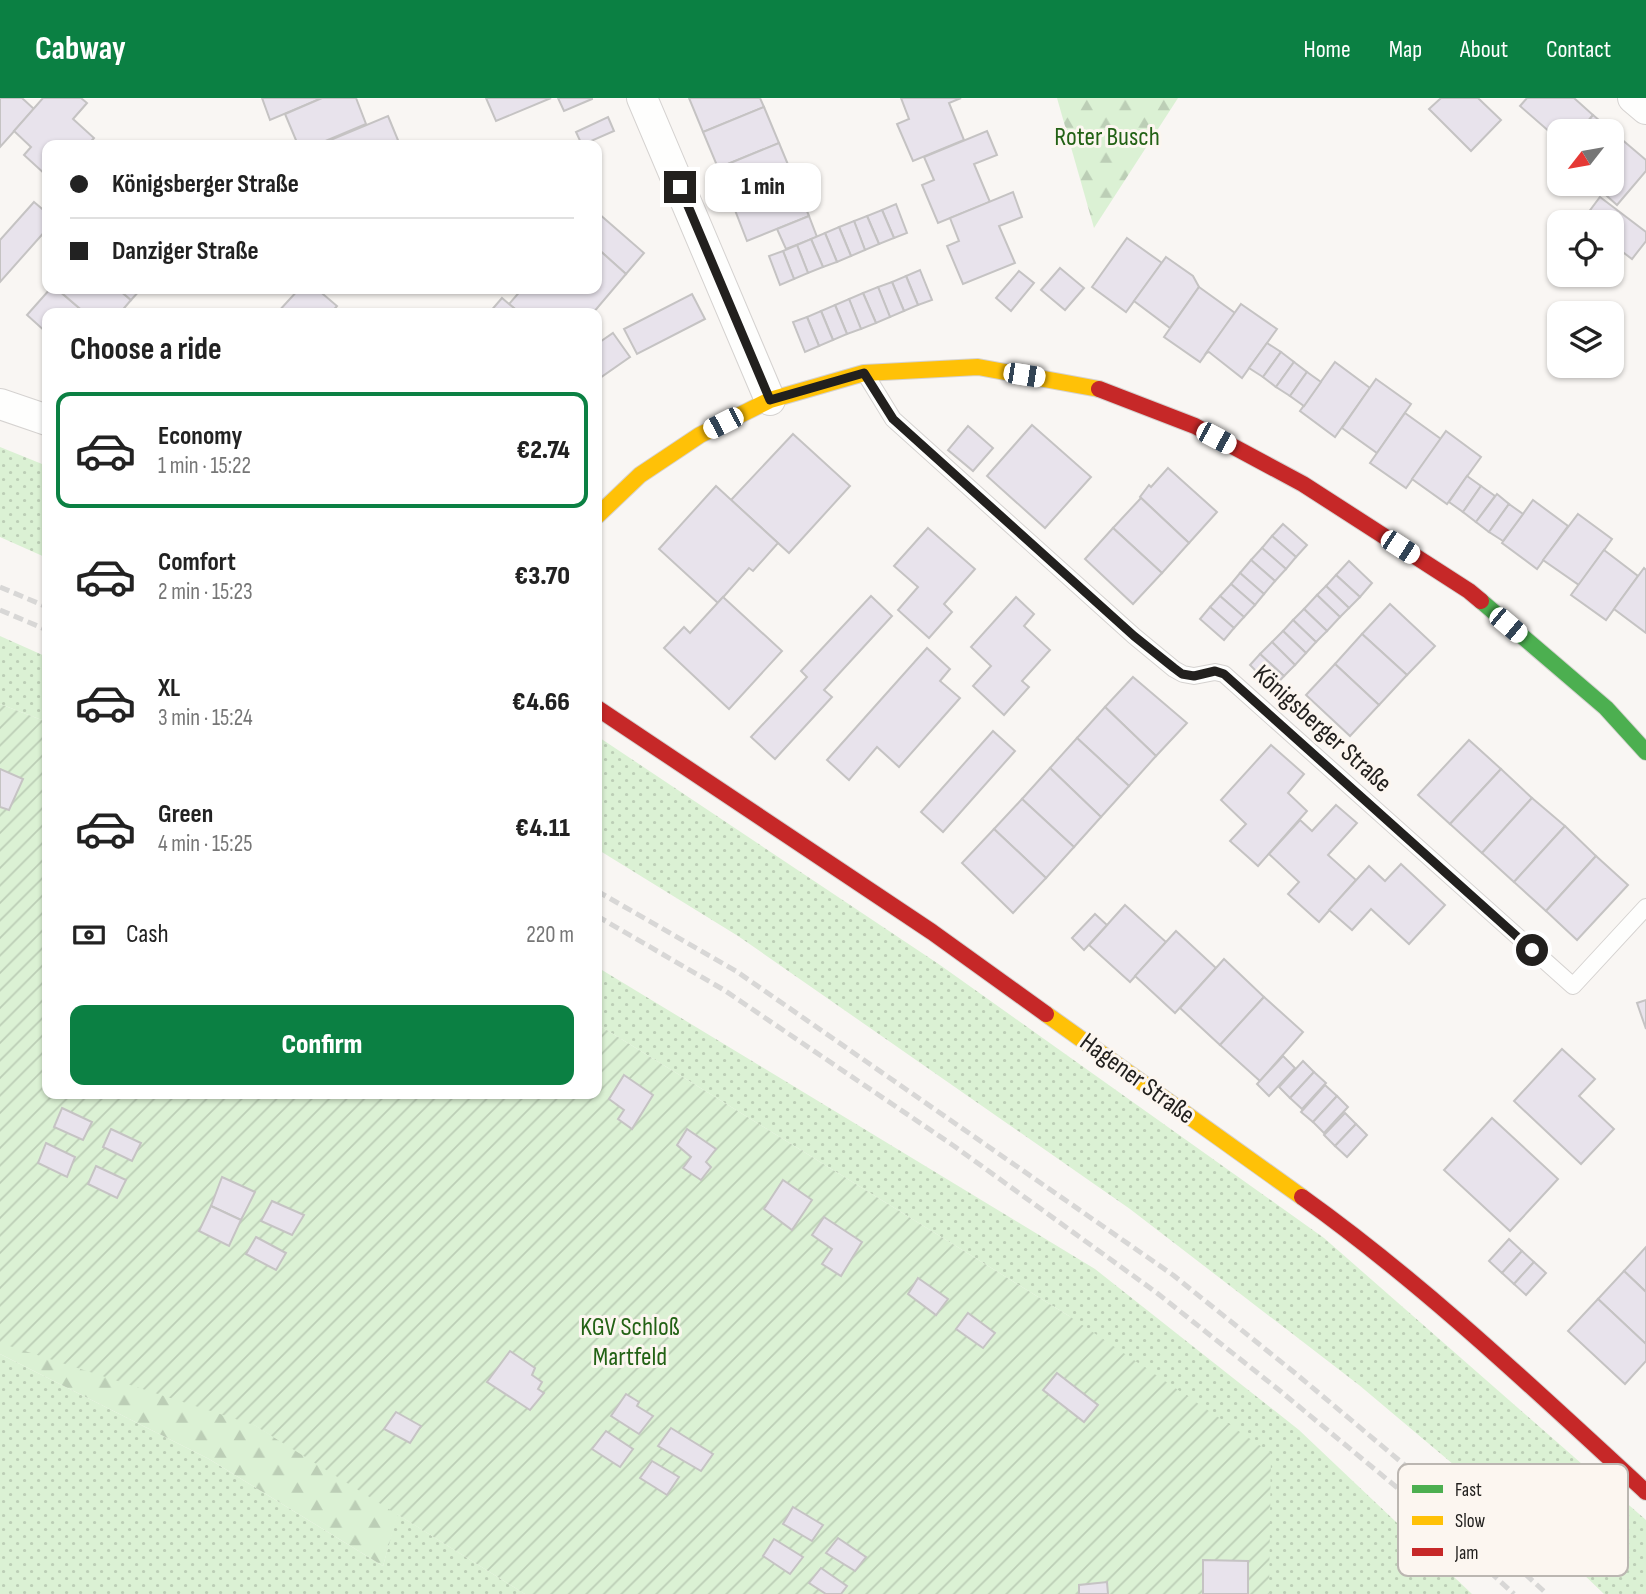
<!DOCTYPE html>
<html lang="en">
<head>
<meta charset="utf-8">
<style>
  :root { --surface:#fff; --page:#f2f2f2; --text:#222; --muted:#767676; --line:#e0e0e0; --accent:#0b8043 }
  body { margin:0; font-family:"Sofia Sans Condensed",sans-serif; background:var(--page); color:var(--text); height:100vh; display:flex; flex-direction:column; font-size:26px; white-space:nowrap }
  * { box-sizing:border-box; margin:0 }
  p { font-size:23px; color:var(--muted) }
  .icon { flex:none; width:38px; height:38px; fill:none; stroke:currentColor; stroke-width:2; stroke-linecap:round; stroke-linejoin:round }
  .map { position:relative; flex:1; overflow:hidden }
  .side { position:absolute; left:42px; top:210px; width:560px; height:791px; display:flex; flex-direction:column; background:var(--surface); border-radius:14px; box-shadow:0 2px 5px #0004 }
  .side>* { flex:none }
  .guide { position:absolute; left:42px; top:42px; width:560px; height:154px; border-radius:14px; box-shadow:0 2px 5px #0004; display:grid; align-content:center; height:154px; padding:0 28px; background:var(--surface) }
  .needle { width:46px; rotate:239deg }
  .buttons { position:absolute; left:1547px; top:21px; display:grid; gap:14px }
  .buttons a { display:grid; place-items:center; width:77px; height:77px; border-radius:14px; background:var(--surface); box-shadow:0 2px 5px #0004; font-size:35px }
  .end { position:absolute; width:32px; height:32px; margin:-16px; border:9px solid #22201e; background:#fff; box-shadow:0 0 0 4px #fff }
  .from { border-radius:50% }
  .bubble { position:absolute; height:49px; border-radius:14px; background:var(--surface); box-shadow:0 2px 5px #0004; font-size:23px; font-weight:800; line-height:49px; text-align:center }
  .car { position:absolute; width:21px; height:42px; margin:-21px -10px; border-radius:9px; box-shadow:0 0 5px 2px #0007; background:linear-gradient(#fff 24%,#345 0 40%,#fff 0 76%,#345 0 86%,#fff 0) }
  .guide b { display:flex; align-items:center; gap:24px; height:66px; font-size:26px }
  .guide b+b { border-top:2px solid var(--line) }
  .guide i { width:18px; height:18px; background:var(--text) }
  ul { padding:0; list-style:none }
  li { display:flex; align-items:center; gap:21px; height:116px; margin:0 14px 10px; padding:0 14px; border:4px solid transparent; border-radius:14px }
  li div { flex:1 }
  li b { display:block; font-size:26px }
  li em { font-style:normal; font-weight:800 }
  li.selected { border-color:var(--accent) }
  li>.icon { width:63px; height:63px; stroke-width:1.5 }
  h2 { padding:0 28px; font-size:32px; line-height:84px }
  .pay { display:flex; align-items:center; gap:18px; height:77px; padding:0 28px; font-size:26px }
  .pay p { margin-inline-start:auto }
  .action { display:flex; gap:14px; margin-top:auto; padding:14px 28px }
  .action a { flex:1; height:80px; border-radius:14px; background:var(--accent); color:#fff; font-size:28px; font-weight:800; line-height:80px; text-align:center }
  header { display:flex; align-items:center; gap:42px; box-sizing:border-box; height:98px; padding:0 35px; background:var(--accent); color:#fff }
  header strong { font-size:33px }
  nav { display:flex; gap:38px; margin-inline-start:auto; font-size:24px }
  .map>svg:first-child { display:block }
</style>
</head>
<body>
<header>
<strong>Cabway</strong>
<nav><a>Home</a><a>Map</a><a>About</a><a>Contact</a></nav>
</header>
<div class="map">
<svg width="1646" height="1496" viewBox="0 0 1646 1496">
  <defs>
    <pattern id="grass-dots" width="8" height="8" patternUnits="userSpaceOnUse" patternTransform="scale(1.75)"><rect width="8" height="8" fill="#dbf1d4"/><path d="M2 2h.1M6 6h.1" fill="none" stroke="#bcceb6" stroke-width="1.8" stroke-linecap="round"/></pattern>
    <pattern id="forest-firs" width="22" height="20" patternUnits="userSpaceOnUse" patternTransform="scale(1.75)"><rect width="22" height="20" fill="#dbf1d4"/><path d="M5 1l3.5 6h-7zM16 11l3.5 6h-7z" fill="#bcceb6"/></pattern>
    <pattern id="garden-furrows" width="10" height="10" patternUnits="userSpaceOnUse" patternTransform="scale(1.75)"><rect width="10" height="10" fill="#dbf1d4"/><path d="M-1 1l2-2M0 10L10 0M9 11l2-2" fill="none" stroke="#bcceb6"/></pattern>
  </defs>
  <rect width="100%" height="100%" fill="#f9f6f3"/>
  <g fill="url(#grass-dots)">
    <path d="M0,349L47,368V460L0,439Z"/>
    <path d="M0,538L47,559V624L0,606Z"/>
    <path d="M597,638L940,867L1324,1140L1646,1422V1496H1604L1579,1472L1359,1287L1130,1111L738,838L597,751Z"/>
    <path d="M597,869L1095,1171L1299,1332L1472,1496H1268L1069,1218L597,926Z"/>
    <path d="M0,1256L209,1361L383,1468L397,1416L525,1496H0Z"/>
  </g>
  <g fill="url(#forest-firs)">
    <path d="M1057,0H1178L1094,130Z"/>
    <path d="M0,1243L248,1323L398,1415L383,1468L209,1361L0,1256Z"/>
  </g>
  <path fill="url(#garden-furrows)" d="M0,606L47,624V996H597V926L1069,1218L1271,1355L1269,1496H525L254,1327L0,1245Z"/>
  <g fill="#e8e3ec" stroke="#c5c3c3" stroke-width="2">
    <path d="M0,0H22L34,11L0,49Z"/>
    <path d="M43,0H81L87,5L73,21L94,40L88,47H47V78L24,57L31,49L14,33Z"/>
    <path d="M262,0H322L270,22Z"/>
    <path d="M322,0H356L366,26L316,47H298L285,16Z"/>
    <path d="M486,0H551L496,23Z"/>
    <path d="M558,0H592V1L564,13Z"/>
    <path d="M689,0H760L764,9L703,34Z"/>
    <path d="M901,0H961L949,5L964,42L913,63L897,26L909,21Z"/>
    <path d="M1441,0H1478L1501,22L1471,53L1429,11Z"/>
    <path d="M1527,0H1574L1593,17L1580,33H1559V42L1520,8Z"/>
    <path d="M764,9L779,45L718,70L703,34Z"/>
    <path d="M1593,17L1646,62V73L1617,107L1598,90L1602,86H1612V33H1580Z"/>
    <path d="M388,18L400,47H329L328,43Z"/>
    <path d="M608,19L614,33L582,47L576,34Z"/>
    <path d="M987,33L997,57L974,66L990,104L938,125L922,87L934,82L924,59Z"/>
    <path d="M779,45L794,81L733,107L718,70Z"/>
    <path d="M794,81L809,118L747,143L733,107Z"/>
    <path d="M1013,94L1022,119L999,128L1015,165L963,186L947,148L959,143L950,120Z"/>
    <path d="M1600,99L1646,134V143L1632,161L1612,146V124L1582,123Z"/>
    <path d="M34,104L47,115V131L0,184V142Z"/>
    <path d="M896,106L907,135L894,140L882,112Z"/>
    <path d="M882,112L894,140L879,146L867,118Z"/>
    <path d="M598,115L644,155L626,176L597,150Z"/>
    <path d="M809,118L817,139L786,151L777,131Z"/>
    <path d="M867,118L879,146L865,152L854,123Z"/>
    <path d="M854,123L865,152L851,158L839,129Z"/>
    <path d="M839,129L851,158L837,164L825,135Z"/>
    <path d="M825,135L837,164L823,169L811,141Z"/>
    <path d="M1127,140L1162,165L1126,214L1092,189Z"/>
    <path d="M811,141L823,169L808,175L797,147Z"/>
    <path d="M797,147L808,175L794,181L783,153Z"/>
    <path d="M597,150L626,176L593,215H520L509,206L522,191H597Z"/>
    <path d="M783,153L794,181L780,187L769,158Z"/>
    <path d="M1166,159L1193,178L1199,189L1170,230L1134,203Z"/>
    <path d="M1060,170L1084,190L1065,212L1041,192Z"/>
    <path d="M920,172L932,202L918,207L906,178Z"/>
    <path d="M1019,173L1034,185L1011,213L996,200Z"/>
    <path d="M906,178L918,207L904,213L892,184Z"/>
    <path d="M892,184L904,213L890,219L878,189Z"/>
    <path d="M878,189L890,219L876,225L863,195Z"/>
    <path d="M1199,189L1235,215L1200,264L1164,239Z"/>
    <path d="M50,191H57L85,215H47V235L27,217Z"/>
    <path d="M57,191H118L131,202L120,215H85Z"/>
    <path d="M118,191H141L131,202Z"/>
    <path d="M299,191H317L337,208L331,215H277Z"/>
    <path d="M863,195L876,225L861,231L849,201Z"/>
    <path d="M692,196L705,221L637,256L624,231Z"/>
    <path d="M502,200L509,206L520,215H489Z"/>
    <path d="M849,201L861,231L847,236L835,207Z"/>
    <path d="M1241,206L1277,231L1242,280L1209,254L1206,255Z"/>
    <path d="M835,207L847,236L833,242L821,213Z"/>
    <path d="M821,213L833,242L819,248L807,219Z"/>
    <path d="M807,219L819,248L805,254L793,224Z"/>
    <path d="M613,235L630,259L597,282V246Z"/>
    <path d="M1267,245L1281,254L1263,279L1249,270Z"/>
    <path d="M1281,254L1294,264L1276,289L1263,279Z"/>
    <path d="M1294,264L1307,274L1290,298L1276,289Z"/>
    <path d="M1335,264L1370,290L1335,339L1300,313Z"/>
    <path d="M1307,274L1321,284L1304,308L1290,298Z"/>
    <path d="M1376,281L1411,306L1377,355L1342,330Z"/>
    <path d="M1405,315L1441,341L1406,390L1370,365Z"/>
    <path d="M1032,327L1091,379L1045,430L987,378Z"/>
    <path d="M968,328L993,350L973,373L948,352Z"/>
    <path d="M1446,333L1481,359L1447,406L1412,381Z"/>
    <path d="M793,336L850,388L789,455L731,402Z"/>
    <path d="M1168,370L1217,414L1189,445L1140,399L1149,387L1151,389Z"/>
    <path d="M1467,378L1481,388L1463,414L1449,404Z"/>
    <path d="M716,388L778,445L753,473L749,470L718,505L659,451Z"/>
    <path d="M1481,388L1495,398L1476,424L1463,414Z"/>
    <path d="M1497,396L1509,406L1489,434L1476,424Z"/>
    <path d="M1141,400L1189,445L1162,475L1113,430Z"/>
    <path d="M1533,402L1568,428L1537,471L1502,445Z"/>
    <path d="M1509,406L1523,416L1503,443L1489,434Z"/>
    <path d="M1578,416L1612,441L1579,487L1543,462Z"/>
    <path d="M1283,426L1307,447L1296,459L1272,438Z"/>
    <path d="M928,430L975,471L944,506L952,514L929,540L898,512L918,489L894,468Z"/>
    <path d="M1113,430L1162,475L1133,506L1085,461Z"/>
    <path d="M1272,438L1296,459L1286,471L1262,450Z"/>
    <path d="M1262,450L1286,471L1275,483L1251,462Z"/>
    <path d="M1604,452L1638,478L1606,522L1571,497Z"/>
    <path d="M1251,462L1275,483L1264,496L1240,475Z"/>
    <path d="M1349,463L1372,485L1360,499L1336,477Z"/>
    <path d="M1644,470L1646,472V535L1614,511Z"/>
    <path d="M1240,475L1264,496L1255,507L1231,486Z"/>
    <path d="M1336,477L1360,499L1349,510L1326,488Z"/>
    <path d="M1231,486L1255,507L1244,519L1220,498Z"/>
    <path d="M1326,488L1349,510L1340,519L1317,497Z"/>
    <path d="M1317,497L1340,519L1327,533L1304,511Z"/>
    <path d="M871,498L892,518L824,592L832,599L775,661L751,639L807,579L801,573Z"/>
    <path d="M1220,498L1244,519L1234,530L1210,509Z"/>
    <path d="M723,499L782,553L729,611L664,550L684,529L690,535Z"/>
    <path d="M1016,499L1034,516L1024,528L1050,552L1022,583L1029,589L1004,617L973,588L991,568L971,549Z"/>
    <path d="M1390,506L1435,548L1407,577L1362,536Z"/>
    <path d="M1210,509L1234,530L1224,542L1200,521Z"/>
    <path d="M1304,511L1327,533L1316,544L1293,522Z"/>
    <path d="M1293,522L1316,544L1306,555L1283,533Z"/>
    <path d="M1283,533L1306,555L1295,567L1272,544Z"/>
    <path d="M1362,536L1407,577L1379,607L1335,566Z"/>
    <path d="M1272,544L1295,567L1284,578L1260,556Z"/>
    <path d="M927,550L950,571L940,583L960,600L899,669L877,649L849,682L827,662Z"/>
    <path d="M1260,556L1284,578L1273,590L1250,567Z"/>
    <path d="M1335,566L1379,607L1350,638L1306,597Z"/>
    <path d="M1133,579L1187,625L1156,658L1105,609Z"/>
    <path d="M1105,609L1156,658L1129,688L1077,640Z"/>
    <path d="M993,633L1015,653L943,734L921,714Z"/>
    <path d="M1077,640L1129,688L1101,719L1050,670Z"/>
    <path d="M1469,642L1501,671L1450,726L1418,697Z"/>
    <path d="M1271,647L1304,676L1288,695L1307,713L1258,768L1230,743L1246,726L1221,702Z"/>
    <path d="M1050,670L1101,719L1074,749L1022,701Z"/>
    <path d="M0,671L23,681L9,712L0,709Z"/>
    <path d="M1501,671L1532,700L1482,755L1450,726Z"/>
    <path d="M1532,700L1565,728L1514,784L1482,755Z"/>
    <path d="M1022,701L1074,749L1046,780L994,731Z"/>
    <path d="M1336,707L1357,725L1328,757L1356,782L1319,824L1288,796L1299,784L1269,756L1300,722L1312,733Z"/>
    <path d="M1565,728L1596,758L1546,813L1514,784Z"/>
    <path d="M994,731L1046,780L1013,815L962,765Z"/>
    <path d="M1596,758L1628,787L1577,842L1546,813Z"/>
    <path d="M1401,766L1445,807L1409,846L1371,811L1352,832L1329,812L1369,768L1385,783Z"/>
    <path d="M1125,807L1166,844L1130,884L1089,847Z"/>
    <path d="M1095,816L1107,827L1084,852L1072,840Z"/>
    <path d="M1176,833L1216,870L1175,915L1135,878Z"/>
    <path d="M1224,861L1264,899L1220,947L1180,910Z"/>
    <path d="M1264,899L1303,934L1260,983L1220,947Z"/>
    <path d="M1646,902V931L1637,905Z"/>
    <path d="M1562,951L1595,981L1579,998L1614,1031L1581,1066L1514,1003Z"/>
    <path d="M1283,958L1295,970L1269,998L1257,986Z"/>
    <path d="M1303,963L1314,974L1290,1000L1279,989Z"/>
    <path d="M1314,974L1326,985L1302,1011L1290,1000Z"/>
    <path d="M624,977L653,997L632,1031L618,1021L624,1012L609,1001Z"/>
    <path d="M1325,987L1337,998L1313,1024L1301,1014Z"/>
    <path d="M1337,998L1348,1009L1324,1035L1313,1024Z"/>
    <path d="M62,1010L92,1024L83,1042L54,1029Z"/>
    <path d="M1345,1015L1356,1026L1335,1048L1324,1037Z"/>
    <path d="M1492,1020L1558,1081L1510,1133L1444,1072Z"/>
    <path d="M1356,1026L1367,1037L1347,1059L1335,1048Z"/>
    <path d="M111,1031L141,1045L132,1063L103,1049Z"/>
    <path d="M687,1031L716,1051L706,1064L711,1069L701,1082L683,1070L691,1059L677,1047Z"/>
    <path d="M46,1045L75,1059L67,1079L38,1065Z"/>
    <path d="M96,1068L126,1082L117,1100L88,1086Z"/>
    <path d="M222,1079L255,1094L241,1122L211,1108Z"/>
    <path d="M783,1082L812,1102L792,1132L764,1111Z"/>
    <path d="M272,1103L304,1117L292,1137L261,1123Z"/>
    <path d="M211,1108L241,1122L229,1148L199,1133Z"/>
    <path d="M824,1119L862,1144L841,1178L822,1166L832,1151L812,1137Z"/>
    <path d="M256,1139L286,1155L276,1172L246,1156Z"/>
    <path d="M1509,1141L1522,1153L1502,1175L1489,1163Z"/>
    <path d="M1646,1149V1194L1624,1173Z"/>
    <path d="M1522,1153L1534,1164L1514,1186L1502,1175Z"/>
    <path d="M1534,1164L1546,1175L1526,1197L1514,1186Z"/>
    <path d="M1624,1173L1646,1194V1246L1598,1201Z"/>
    <path d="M918,1180L948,1201L936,1217L908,1196Z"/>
    <path d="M1598,1201L1646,1246V1263L1625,1286L1568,1233Z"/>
    <path d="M968,1215L995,1235L983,1250L956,1231Z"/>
    <path d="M510,1253L535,1270L532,1277L542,1284L538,1291L544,1295L530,1312L487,1284Z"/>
    <path d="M1057,1275L1098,1307L1084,1324L1043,1292Z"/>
    <path d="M626,1296L639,1304L637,1308L653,1318L639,1336L611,1318Z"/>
    <path d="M396,1314L421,1328L410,1345L384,1331Z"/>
    <path d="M671,1330L713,1356L701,1373L658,1348Z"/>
    <path d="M606,1333L633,1351L620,1369L592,1351Z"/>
    <path d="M652,1363L679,1379L667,1397L640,1380Z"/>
    <path d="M793,1409L823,1427L812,1443L783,1426Z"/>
    <path d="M838,1440L866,1459L855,1473L826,1455Z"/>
    <path d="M774,1441L803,1459L790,1476L763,1458Z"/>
    <path d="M1203,1462L1248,1463V1496H1203Z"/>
    <path d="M821,1470L847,1488L841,1496H826L809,1485Z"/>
    <path d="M1107,1484L1108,1496H1079V1487Z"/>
  </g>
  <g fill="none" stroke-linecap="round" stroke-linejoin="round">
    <defs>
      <path id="lane" d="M866,277L893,321L1134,538L1174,571L1183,576L1194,578L1215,574L1224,576L1573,888L1646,809"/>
      <g id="street">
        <path d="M642,0L770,302"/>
        <path d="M1633,0L1646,11"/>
        <path d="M0,306L47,322"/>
      </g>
      <path id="fast" d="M1481,503L1606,610L1646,654"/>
      <g id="slow">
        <path d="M597,418L640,377L700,337L770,302L864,275L978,269L1099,291"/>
        <path d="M1046,916L1302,1099"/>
      </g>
      <g id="jam">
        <path d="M1099,291L1195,328L1303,386L1469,493L1481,503"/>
        <path d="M597,610L932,834L1046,916"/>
        <path d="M1302,1099C1425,1187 1535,1292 1646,1394"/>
      </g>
    </defs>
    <use href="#lane" stroke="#d5d2d0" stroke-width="18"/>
    <use href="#street" stroke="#d5d2d0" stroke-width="32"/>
    <use href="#fast" stroke="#d5d2d0" stroke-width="18"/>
    <use href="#slow" stroke="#d5d2d0" stroke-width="18"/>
    <use href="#jam" stroke="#d5d2d0" stroke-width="18"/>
    <use href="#lane" stroke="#fefefd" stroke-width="16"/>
    <use href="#street" stroke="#fefefd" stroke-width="30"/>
    <use href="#fast" stroke="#4caf50" stroke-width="16"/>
    <use href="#slow" stroke="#ffc107" stroke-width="16"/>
    <use href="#jam" stroke="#c62828" stroke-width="16"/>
    <g stroke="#d8d7d6" stroke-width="5" stroke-dasharray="10 5" stroke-linecap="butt">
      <path d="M0,489L47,509"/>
      <path d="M0,512L47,532"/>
      <path d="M597,793L736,873L1173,1177L1295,1275L1419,1379L1547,1496"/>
      <path d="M597,818L724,892L954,1048L1157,1195L1279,1292L1406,1397L1514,1496"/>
    </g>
  </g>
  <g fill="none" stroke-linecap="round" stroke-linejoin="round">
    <path stroke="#22201e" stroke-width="9" d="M680,89L770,302L864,275L893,321L1134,538L1174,570L1182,576L1194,578L1215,573L1224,576L1532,852"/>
  </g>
  <g text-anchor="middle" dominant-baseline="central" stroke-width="6" stroke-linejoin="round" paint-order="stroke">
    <g font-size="26" fill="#236215" stroke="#fcf6f0">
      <text x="1107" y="39">Roter Busch</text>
      <text x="630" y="1229">KGV Schloß<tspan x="630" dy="30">Martfeld</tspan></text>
    </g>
    <g font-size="26" fill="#22201e" stroke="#fcf6f0">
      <text transform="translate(1322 631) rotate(42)">Königsberger Straße</text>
      <text transform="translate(1137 981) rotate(36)">Hagener Straße</text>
    </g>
  </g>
  <rect x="1398" y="1366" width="230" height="112" rx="10" fill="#fcf6f0" stroke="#bbb6b1" stroke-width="2"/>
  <rect x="1412" y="1387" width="31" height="8" fill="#4caf50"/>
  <rect x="1412" y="1418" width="31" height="9" fill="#ffc107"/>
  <rect x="1412" y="1450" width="31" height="8" fill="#c62828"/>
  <g font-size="19" fill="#22201e">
    <text x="1455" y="1398">Fast</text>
    <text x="1455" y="1429">Slow</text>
    <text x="1455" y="1461">Jam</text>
  </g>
</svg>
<div class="buttons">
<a><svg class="needle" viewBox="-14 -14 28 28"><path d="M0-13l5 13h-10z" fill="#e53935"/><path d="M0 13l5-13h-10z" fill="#767676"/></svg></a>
<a><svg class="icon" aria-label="locate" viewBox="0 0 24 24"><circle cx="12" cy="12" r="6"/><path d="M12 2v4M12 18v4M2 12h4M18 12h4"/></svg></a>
<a><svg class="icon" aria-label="layers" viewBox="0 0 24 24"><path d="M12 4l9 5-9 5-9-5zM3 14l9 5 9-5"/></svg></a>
</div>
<i class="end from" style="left:1532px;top:852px"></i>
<i class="end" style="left:680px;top:89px"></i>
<div class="bubble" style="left:705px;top:65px;width:116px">1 min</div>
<i class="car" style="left:1024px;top:277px;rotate:99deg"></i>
<i class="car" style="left:723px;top:325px;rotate:243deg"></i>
<i class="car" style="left:1216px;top:340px;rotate:118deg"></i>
<i class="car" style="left:1400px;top:449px;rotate:123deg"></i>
<i class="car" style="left:1508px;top:527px;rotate:130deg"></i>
<div class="guide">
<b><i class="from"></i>Königsberger Straße</b>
<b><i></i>Danziger Straße</b>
</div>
<section class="side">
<h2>Choose a ride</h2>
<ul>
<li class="selected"><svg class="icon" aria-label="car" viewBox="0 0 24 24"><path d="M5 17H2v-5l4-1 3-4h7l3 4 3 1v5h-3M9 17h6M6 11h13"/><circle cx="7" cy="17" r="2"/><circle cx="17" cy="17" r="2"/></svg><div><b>Economy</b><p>1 min · 15:22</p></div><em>€2.74</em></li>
<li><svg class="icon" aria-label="car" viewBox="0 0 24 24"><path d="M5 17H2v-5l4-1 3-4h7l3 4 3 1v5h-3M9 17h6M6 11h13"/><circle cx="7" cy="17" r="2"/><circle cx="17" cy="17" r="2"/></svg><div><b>Comfort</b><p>2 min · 15:23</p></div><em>€3.70</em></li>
<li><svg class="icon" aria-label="car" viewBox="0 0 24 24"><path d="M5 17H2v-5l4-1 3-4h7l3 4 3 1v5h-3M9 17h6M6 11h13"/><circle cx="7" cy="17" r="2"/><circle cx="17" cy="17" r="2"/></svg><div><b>XL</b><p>3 min · 15:24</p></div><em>€4.66</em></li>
<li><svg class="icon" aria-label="car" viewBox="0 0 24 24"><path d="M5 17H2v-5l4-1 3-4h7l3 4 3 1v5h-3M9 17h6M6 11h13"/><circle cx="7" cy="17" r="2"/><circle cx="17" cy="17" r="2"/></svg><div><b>Green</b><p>4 min · 15:25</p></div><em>€4.11</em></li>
</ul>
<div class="pay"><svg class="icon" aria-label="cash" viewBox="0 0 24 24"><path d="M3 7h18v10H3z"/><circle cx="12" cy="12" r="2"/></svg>Cash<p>220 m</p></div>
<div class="action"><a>Confirm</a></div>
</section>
</div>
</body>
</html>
